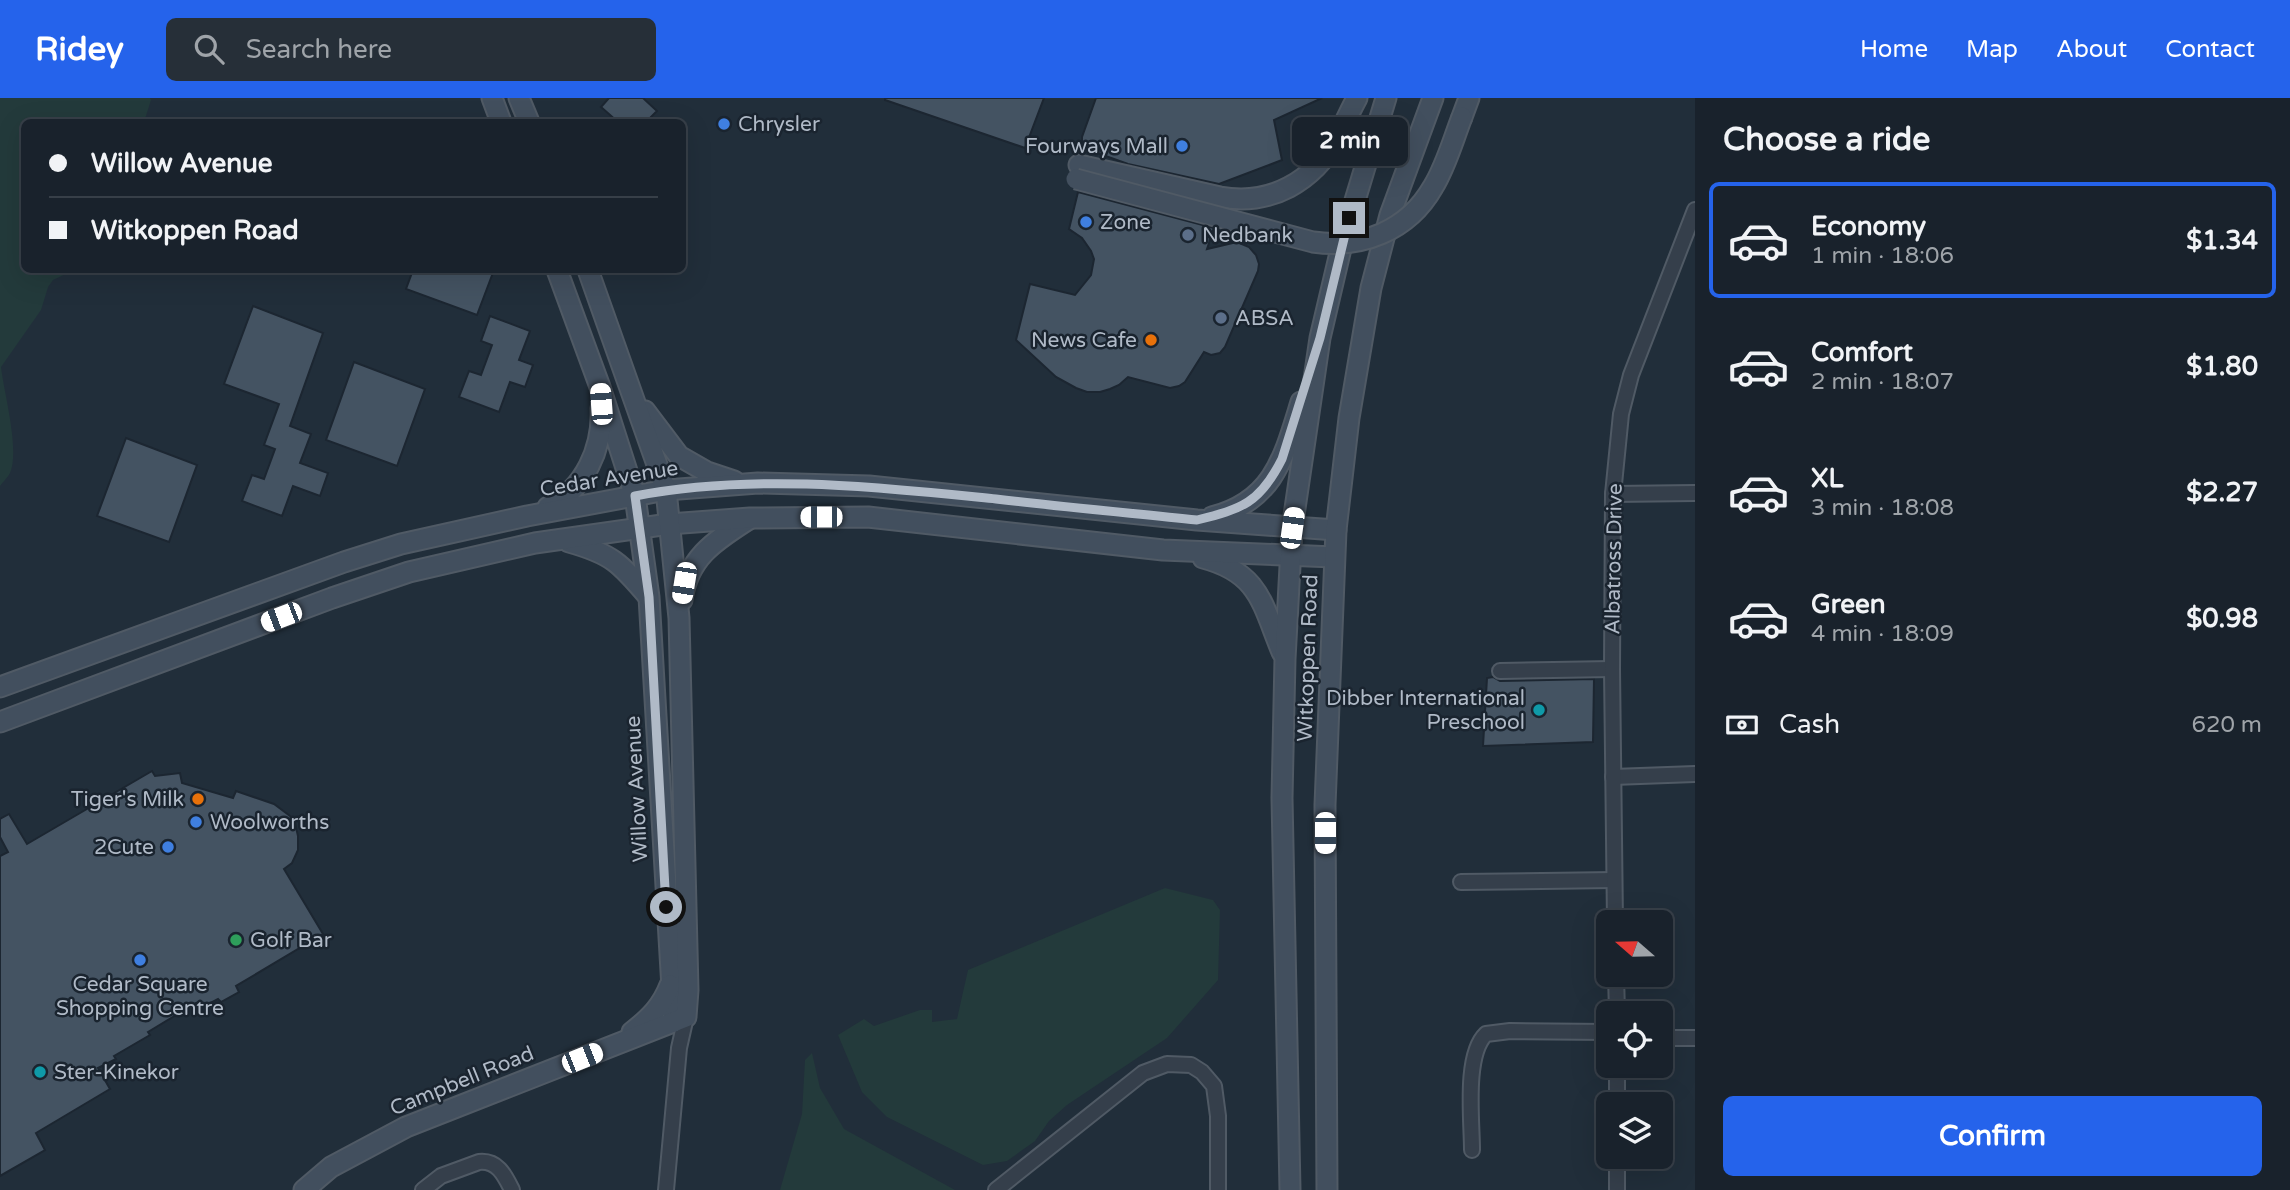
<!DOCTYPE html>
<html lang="en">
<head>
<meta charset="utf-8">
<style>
  :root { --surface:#19222c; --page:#262f38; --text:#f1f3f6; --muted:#9fa4a9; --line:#373f48; --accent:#2563eb }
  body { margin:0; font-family:"Varela Round",sans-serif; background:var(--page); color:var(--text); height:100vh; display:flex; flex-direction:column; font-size:26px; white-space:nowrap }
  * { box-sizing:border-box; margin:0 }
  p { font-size:23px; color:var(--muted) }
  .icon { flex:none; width:38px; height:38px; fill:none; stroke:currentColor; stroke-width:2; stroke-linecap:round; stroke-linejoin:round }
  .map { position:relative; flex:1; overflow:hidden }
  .details { display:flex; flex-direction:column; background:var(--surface); width:595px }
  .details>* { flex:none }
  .hud { position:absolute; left:21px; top:21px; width:665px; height:154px; border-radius:10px; box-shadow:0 7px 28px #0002,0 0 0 2px var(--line); display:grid; align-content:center; height:154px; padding:0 28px; background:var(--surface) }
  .needle { width:46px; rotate:290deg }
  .buttons { position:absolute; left:1596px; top:812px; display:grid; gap:14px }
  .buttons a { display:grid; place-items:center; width:77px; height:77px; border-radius:10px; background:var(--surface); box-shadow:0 7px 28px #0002,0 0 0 2px var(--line); font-size:35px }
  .end { position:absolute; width:32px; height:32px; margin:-16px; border:9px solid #b0bac7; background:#111; box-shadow:0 0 0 4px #111 }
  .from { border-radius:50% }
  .bubble { position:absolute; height:49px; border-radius:10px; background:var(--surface); box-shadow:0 7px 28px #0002,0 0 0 2px var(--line); font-size:23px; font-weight:700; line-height:49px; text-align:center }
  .car { position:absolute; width:21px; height:42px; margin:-21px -10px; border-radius:9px; box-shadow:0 0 5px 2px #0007; background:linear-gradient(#fff 24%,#345 0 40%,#fff 0 76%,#345 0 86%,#fff 0) }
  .hud b { display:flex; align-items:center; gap:24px; height:66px; font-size:26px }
  .hud b+b { border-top:2px solid var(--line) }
  .hud i { width:18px; height:18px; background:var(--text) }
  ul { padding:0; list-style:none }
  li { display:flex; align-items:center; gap:21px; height:116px; margin:0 14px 10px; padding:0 14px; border:4px solid transparent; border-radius:10px }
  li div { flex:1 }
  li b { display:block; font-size:26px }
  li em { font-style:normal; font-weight:700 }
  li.active { border-color:var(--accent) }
  li>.icon { width:63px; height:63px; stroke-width:1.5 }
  h2 { padding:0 28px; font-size:32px; line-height:84px }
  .pay { display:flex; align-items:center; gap:18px; height:77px; padding:0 28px; font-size:26px }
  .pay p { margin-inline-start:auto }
  .cta { display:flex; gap:14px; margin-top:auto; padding:14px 28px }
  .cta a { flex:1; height:80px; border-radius:10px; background:var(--accent); color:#fff; font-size:28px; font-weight:700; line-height:80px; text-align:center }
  header { display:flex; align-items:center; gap:42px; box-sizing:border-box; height:98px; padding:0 35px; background:var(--accent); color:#fff }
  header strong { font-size:33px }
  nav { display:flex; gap:38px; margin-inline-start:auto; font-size:24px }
  .search { width:490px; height:63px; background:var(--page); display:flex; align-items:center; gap:18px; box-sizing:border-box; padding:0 24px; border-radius:10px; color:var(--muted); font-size:26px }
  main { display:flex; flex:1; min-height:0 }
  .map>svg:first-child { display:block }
</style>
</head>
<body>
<header>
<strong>Ridey</strong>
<div class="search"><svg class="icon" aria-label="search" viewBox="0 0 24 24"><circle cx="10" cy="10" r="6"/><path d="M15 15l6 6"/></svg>Search here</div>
<nav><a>Home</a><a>Map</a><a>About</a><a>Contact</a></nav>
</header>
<main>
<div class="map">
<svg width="1695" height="1092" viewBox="0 0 1695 1092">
  <rect width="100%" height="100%" fill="#212e3a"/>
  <g fill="#233a3b">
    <path d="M0,0H150L151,2L145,21L141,24H24V172H74L53,182L48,189L41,212L1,269C4,295 20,352 10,375C8,379 3,384 0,388Z"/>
    <path d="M1165,790L1213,802L1220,812L1218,882L1167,940L1067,1007L1049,1023L1035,1043L1007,1063L983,1067L887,1019L862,994L838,937L864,921L874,928L920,912H932V924L957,921L968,872Z"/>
    <path d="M812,955L820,990L844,1031L955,1092H780L802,1016L805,962Z"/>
  </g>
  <g fill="#445362" stroke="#1c2631" stroke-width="2">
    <path d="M609,0H643L657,13L646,24H618L601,9Z"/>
    <path d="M885,0H1044L1025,50L885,2Z"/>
    <path d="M1096,0H1322L1274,22L1282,62L1219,86L1128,66L1086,51L1082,46V39Z"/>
    <path d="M1078,94L1214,130L1207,151L1237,144L1249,149L1256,157L1259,166L1258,173L1225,249L1220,255L1211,257L1204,254L1185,284L1179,288L1170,290L1128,279L1119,287L1110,291L1100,294H1087L1076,290L1056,279L1016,242L1030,186L1075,197L1091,177L1094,161L1091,153L1082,140L1069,131Z"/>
    <path d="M413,172H494L477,217L406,191Z"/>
    <path d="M253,208L323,235L290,328L311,336L300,365L328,375L320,398L293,388L282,418L242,403L252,377L264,381L275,351L264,347L279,306L224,286Z"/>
    <path d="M490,218L530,233L519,262L533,267L525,289L510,284L499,314L459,299L469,273L481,277L492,247L481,243Z"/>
    <path d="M354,264L425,291L397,368L326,342Z"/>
    <path d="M126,340L197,367L169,444L97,418Z"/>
    <path d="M1493,579L1500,583L1594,581L1593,644L1483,648L1487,580Z"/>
    <path d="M152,673L155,678L180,675L182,685L233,700L236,693L274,706L290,718L295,725L298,738V752L292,765L284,771L323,836L236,888L239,894L221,904L218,901L203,909L199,910L196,905L148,934L150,937L114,958L116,961L98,970L110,991L36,1035L45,1052L0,1078V758L8,754L0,739V721L9,716L27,746Z"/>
  </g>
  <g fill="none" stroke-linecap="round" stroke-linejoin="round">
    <defs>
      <g id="street">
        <path d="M1613,396L1695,395"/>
        <path d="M1500,573L1612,571"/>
        <path d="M1613,679L1695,676"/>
        <path d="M1461,784L1614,782"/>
        <path d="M1615,824L1612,571L1613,396L1621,316L1631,277L1695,112"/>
        <path d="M1616,877L1617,915"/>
        <path d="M1661,940H1695"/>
        <path d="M1617,1006V968"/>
        <path d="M1472,1052C1472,1023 1464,957 1486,936L1510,933L1608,934"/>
        <path d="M423,1092L441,1078L479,1064C498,1062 505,1078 512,1092"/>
        <path d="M666,1092L679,950L686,919"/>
        <path d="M996,1092L1143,975L1167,966L1191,967L1202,974L1214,988L1218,1018V1092"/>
        <path d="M1617,1092V1059"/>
      </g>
      <g id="secondary">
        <path d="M492,0L501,24"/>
        <path d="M519,0L529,24"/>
        <path d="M1462,19L1469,0"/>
        <path d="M1079,67L1220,99C1271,108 1313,84 1338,39C1344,26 1350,13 1357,0"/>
        <path d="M557,172L600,289L635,398L649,499L674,924"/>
        <path d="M645,313L679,358L707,374L734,383"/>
        <path d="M548,409C585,391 603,350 601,310"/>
        <path d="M1212,419C1274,403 1284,359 1301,304"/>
        <path d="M569,444C612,456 620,465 648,498"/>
        <path d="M1203,460C1260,475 1262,506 1282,554"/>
        <path d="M682,502C688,459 715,443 749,421"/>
        <path d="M0,589L344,464L401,446L527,418L666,392L758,385L869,388L1197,422L1336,432"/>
        <path d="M0,624L332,500L409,474L535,445L669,426L750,420L868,419L1163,452L1334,459"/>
        <path d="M632,934C650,920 662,908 670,887"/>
        <path d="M304,1092L331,1069L406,1029L686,919L688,892L679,520L666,392L588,172"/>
        <path d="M1290,1092L1282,700L1285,561L1292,431L1320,240L1343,142L1386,0"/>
        <path d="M1327,1092L1325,707L1336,432L1349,320L1371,190L1390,117L1433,0"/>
      </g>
    </defs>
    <use href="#street" stroke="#505a65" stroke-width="18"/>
    <use href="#secondary" stroke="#505a65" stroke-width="23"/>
    <use href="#street" stroke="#353f4b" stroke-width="14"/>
    <use href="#secondary" stroke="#424f5e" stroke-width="19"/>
    <defs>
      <path id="secondary-bridge" d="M1076,81L1313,144C1361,151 1408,133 1433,89C1446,68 1453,42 1462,19"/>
    </defs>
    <use href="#secondary-bridge" stroke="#505a65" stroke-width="23" stroke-linecap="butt"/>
    <use href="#secondary-bridge" stroke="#424f5e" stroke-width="19"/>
  </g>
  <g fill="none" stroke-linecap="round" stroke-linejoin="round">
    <path stroke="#b0bac7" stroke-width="9" d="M666,809L649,499L635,398C754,375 876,389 996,401C1063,409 1130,415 1197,422C1242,411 1260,405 1282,361L1320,240L1349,120"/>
  </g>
  <g fill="#3f7fe0" stroke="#1a242f" stroke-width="2.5">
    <circle cx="724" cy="26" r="7"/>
    <circle cx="1182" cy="48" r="7"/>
    <circle cx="1086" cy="124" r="7"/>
    <circle cx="196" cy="724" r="7"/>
    <circle cx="168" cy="749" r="7"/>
    <circle cx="140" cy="862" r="7"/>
  </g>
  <g fill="#5c6f8a" stroke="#1a242f" stroke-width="2.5">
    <circle cx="1188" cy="137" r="7"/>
    <circle cx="1221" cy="220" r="7"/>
  </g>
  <g fill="#e8710a" stroke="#1a242f" stroke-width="2.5">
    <circle cx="1151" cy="242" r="7"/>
    <circle cx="198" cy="701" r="7"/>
  </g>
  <g fill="#0f9aa8" stroke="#1a242f" stroke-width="2.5">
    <circle cx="1539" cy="612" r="7"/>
    <circle cx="40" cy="974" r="7"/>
  </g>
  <circle fill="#2e9e5b" stroke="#1a242f" stroke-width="2.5" cx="236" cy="842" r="7"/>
  <g text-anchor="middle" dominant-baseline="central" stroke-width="5" stroke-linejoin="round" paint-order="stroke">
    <g font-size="21" fill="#b0bac7" stroke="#1a242f" text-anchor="start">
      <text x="738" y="26">Chrysler</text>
      <text x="1168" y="48" text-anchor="end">Fourways Mall</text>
      <text x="1100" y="124">Zone</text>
      <text x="1202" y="137">Nedbank</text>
      <text x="1235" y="220">ABSA</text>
      <text x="1137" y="242" text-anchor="end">News Cafe</text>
      <text x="1525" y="600" text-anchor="end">Dibber International<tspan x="1525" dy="24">Preschool</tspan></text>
      <text x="184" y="701" text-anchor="end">Tiger's Milk</text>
      <text x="210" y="724">Woolworths</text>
      <text x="154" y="749" text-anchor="end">2Cute</text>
      <text x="250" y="842">Golf Bar</text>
      <text x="140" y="886" text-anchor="middle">Cedar Square<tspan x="140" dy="24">Shopping Centre</tspan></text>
      <text x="54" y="974">Ster-Kinekor</text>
    </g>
    <g font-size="21" fill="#b0bac7" stroke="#1a242f">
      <text transform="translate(609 381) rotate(-9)">Cedar Avenue</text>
      <text transform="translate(1614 461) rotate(-89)">Albatross Drive</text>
      <text transform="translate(1308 560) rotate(-88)">Witkoppen Road</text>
      <text transform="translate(637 691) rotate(-93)">Willow Avenue</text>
      <text transform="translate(462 983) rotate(-22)">Campbell Road</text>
    </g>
  </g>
</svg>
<div class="buttons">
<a><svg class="needle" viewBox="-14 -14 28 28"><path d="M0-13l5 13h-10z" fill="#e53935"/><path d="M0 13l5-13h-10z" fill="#9fa4a9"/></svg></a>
<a><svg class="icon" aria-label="locate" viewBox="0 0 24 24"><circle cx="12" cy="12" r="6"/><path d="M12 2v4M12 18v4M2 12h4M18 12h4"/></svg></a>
<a><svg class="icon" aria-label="layers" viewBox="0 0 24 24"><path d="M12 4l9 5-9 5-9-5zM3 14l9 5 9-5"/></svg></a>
</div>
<i class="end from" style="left:666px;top:809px"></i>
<i class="end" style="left:1349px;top:120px"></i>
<div class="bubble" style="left:1292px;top:19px;width:116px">2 min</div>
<i class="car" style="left:601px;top:306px;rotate:356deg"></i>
<i class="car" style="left:821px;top:419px;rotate:270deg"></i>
<i class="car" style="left:1292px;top:430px;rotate:8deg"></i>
<i class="car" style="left:684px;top:485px;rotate:189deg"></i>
<i class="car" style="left:281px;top:519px;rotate:249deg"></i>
<i class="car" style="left:1325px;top:735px;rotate:180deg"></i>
<i class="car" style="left:582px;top:960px;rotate:68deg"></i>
<div class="hud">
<b><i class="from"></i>Willow Avenue</b>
<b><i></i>Witkoppen Road</b>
</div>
</div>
<section class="details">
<h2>Choose a ride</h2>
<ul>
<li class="active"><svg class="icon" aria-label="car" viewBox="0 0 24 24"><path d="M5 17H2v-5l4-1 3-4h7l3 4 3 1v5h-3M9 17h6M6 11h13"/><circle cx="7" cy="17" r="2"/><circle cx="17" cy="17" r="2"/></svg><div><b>Economy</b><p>1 min · 18:06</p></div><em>$1.34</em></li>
<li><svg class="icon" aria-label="car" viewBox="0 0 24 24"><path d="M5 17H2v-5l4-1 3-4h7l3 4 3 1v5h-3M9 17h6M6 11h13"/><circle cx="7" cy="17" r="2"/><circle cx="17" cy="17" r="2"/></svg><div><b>Comfort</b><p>2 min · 18:07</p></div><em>$1.80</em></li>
<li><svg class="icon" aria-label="car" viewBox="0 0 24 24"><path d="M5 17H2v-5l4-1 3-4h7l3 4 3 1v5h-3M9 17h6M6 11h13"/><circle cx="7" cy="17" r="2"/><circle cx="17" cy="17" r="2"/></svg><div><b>XL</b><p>3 min · 18:08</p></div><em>$2.27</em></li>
<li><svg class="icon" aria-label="car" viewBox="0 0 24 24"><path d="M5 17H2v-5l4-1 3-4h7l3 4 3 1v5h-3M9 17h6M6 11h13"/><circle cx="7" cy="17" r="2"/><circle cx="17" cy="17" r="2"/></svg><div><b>Green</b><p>4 min · 18:09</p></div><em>$0.98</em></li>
</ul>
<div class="pay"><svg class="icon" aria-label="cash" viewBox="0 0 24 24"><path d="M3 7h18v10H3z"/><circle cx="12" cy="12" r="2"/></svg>Cash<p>620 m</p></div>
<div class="cta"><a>Confirm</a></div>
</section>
</main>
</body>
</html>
